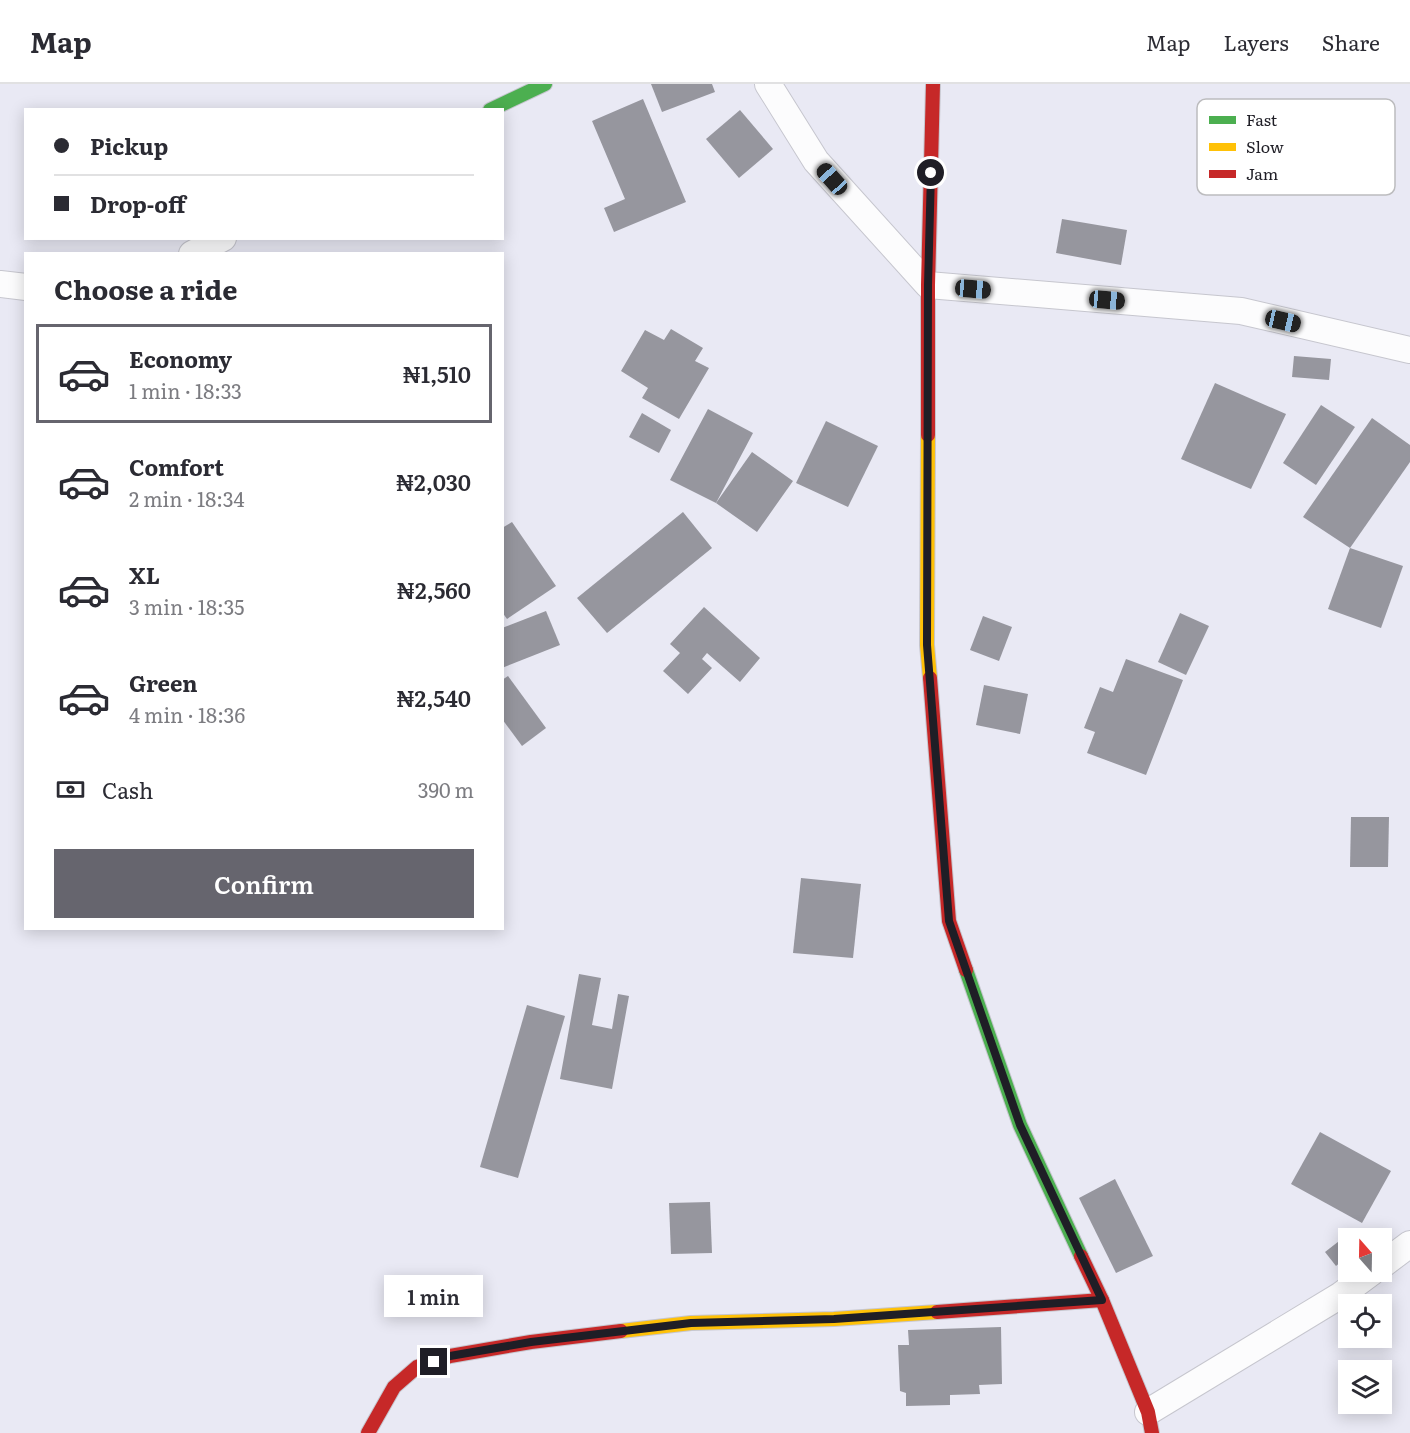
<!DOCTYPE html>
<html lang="en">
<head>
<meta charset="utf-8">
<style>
  :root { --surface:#fff; --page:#f2f2f3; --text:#2b2b33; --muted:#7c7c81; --line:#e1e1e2; --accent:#66656e }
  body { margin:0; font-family:Literata,serif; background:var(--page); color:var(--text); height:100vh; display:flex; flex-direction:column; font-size:22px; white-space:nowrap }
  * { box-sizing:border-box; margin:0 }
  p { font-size:20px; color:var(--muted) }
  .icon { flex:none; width:33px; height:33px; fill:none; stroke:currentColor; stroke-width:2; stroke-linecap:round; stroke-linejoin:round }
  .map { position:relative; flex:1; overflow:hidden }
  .panel { position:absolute; left:24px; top:168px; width:480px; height:678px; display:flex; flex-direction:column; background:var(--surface); border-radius:0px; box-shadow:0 3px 15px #0003 }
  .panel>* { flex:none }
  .top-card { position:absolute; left:24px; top:24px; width:480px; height:132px; border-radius:0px; box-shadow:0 3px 15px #0003; display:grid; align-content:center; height:132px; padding:0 30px; background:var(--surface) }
  .needle { width:39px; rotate:340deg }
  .fabs { position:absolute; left:1338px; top:1144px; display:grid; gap:12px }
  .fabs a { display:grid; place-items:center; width:54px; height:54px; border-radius:0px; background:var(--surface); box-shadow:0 3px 15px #0003; font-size:30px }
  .end { position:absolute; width:27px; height:27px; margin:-14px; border:8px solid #1f1e26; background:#fff; box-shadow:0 0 0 3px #fff }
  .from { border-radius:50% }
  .bubble { position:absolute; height:42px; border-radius:0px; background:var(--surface); box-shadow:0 3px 15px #0003; font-size:20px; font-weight:600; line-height:42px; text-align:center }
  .car { position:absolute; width:18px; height:36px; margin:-18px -9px; border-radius:8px; box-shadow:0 0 4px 2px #0007; background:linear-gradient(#222 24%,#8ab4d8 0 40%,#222 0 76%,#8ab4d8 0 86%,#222 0) }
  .top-card b { display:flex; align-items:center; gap:21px; height:57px; font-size:22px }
  .top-card b+b { border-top:2px solid var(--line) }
  .top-card i { width:15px; height:15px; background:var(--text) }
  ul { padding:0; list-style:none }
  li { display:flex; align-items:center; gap:18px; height:99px; margin:0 12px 9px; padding:0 18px; border:3px solid transparent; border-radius:0px }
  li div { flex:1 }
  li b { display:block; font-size:22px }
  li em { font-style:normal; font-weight:600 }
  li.on { border-color:var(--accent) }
  li>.icon { width:54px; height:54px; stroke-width:1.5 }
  h2 { padding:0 30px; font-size:27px; line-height:72px }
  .pay { display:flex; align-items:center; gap:15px; height:66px; padding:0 30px; font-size:22px }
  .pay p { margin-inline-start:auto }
  .action { display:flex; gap:12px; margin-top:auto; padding:12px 30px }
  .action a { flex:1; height:69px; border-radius:0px; background:var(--accent); color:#fff; font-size:24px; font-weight:600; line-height:69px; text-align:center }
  header { display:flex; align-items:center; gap:36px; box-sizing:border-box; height:84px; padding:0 30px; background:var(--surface); border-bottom:2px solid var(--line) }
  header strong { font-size:28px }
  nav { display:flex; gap:33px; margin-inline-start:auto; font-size:21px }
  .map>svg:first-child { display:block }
</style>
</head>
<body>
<header>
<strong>Map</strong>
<nav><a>Map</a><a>Layers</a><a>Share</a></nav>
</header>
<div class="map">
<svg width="1410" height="1349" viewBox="0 0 1410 1349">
  <rect width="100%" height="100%" fill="#e9e9f4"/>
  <g fill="#96969e">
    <path d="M651,0H712L715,8L662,28Z"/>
    <path d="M643,15L686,118L614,148L604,124L625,115L592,37Z"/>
    <path d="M740,26L773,65L739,94L706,55Z"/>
    <path d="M1062,135L1127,146L1121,181L1056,169Z"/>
    <path d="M671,245L703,264L695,277L709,284L679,335L642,314L648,304L621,287L645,246L664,256Z"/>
    <path d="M1294,272L1331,275L1329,296L1292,293Z"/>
    <path d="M1215,299L1286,330L1251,405L1181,375Z"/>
    <path d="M1321,321L1355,343L1316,401L1283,379Z"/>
    <path d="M708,325L753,349L716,419L752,368L793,397L757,448L716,419L670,396Z"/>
    <path d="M642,329L671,346L659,369L629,353Z"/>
    <path d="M1372,334L1410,361V378L1350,464L1303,433Z"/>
    <path d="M826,337L878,362L848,423L796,399Z"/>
    <path d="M683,428L712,464L607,549L577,514Z"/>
    <path d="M512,438L556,502L507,535L502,528V444Z"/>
    <path d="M1350,464L1403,482L1381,544L1328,525Z"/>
    <path d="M704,523L760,574L740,598L707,569L702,575L712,584L688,610L663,587L680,569L670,560Z"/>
    <path d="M546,527L560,561L502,584V544Z"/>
    <path d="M1180,529L1209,542L1186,591L1158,578Z"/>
    <path d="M983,532L1012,543L999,577L970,566Z"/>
    <path d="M1126,575L1183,596L1146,691L1087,669L1095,648L1084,644L1100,603L1113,608Z"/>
    <path d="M508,592L546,644L522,662L502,635V596Z"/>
    <path d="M984,601L1028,610L1020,650L976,641Z"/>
    <path d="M1351,733H1389L1388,783H1350Z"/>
    <path d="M801,794L861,800L853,874L793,869Z"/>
    <path d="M579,890L601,894L592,941L612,945L618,910L629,912L612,1005L560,995Z"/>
    <path d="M527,921L565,932L518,1094L480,1083Z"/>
    <path d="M1320,1048L1391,1087L1362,1139L1291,1100Z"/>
    <path d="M1115,1095L1153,1172L1116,1189L1079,1114Z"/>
    <path d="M710,1118L712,1169L671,1170L669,1119Z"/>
    <path d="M1343,1154L1348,1161V1172L1336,1182L1325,1168Z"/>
    <path d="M1001,1243L1002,1300L979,1301L980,1310L950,1311V1321L906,1322V1309L900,1307L898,1261H909L908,1246Z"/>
  </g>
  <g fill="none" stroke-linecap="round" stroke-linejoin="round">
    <defs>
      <g id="street">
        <path d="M768,0L816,77L928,201L1241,227L1410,266"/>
        <path d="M192,170L223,154"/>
        <path d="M0,200L26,203"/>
        <path d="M1382,1181L1410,1160"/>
        <path d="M1148,1328L1341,1211L1372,1188"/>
      </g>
      <g id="fast">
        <path d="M490,26L545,0"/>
        <path d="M966,886L1020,1041L1081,1172"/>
      </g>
      <g id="slow">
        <path d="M928,351L927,561L930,594"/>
        <path d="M621,1247L691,1239L834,1235L937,1228"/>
      </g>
      <g id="jam">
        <path d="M928,351V201L933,0"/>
        <path d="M930,594L949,837L966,886"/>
        <path d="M1081,1172L1102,1216L1148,1328L1152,1349"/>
        <path d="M937,1228L1102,1216"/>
        <path d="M368,1349L394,1303L417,1283L450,1272L531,1258L621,1247"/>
      </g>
    </defs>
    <use href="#street" stroke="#c6c6ce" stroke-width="28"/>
    <use href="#fast" stroke="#c6c6ce" stroke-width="16"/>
    <use href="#slow" stroke="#c6c6ce" stroke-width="16"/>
    <use href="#jam" stroke="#c6c6ce" stroke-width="16"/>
    <use href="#street" stroke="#fcfcfd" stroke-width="26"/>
    <use href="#fast" stroke="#4caf50" stroke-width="14"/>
    <use href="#slow" stroke="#ffc107" stroke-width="14"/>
    <use href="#jam" stroke="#c62828" stroke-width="14"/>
  </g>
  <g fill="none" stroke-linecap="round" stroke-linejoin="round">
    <path stroke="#1f1e26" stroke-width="8" d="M434,1278L450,1272L531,1258L691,1239L834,1235L1102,1216L1020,1041L949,837L927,561L928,201L931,89"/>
  </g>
  <rect x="1197" y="15" width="198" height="96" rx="9" fill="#fff" stroke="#bcbcbe" stroke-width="1.5"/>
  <rect x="1209" y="32" width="27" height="8" fill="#4caf50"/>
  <rect x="1209" y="59" width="27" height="8" fill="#ffc107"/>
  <rect x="1209" y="86" width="27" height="8" fill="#c62828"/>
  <g font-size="16" fill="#1f1e26">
    <text x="1246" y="42">Fast</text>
    <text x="1246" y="69">Slow</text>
    <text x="1246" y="96">Jam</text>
  </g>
</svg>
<div class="fabs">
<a><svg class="needle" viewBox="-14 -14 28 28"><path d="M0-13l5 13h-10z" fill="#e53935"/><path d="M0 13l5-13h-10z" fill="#7c7c81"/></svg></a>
<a><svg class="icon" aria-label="locate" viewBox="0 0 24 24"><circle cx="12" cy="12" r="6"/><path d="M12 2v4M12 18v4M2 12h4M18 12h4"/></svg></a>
<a><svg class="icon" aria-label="layers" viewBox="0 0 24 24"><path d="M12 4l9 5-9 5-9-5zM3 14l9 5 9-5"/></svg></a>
</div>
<i class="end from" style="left:931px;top:89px"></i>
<i class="end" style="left:434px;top:1278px"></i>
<div class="bubble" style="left:384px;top:1191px;width:99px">1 min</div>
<i class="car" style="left:832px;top:95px;rotate:318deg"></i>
<i class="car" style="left:973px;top:205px;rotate:95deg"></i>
<i class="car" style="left:1107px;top:216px;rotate:95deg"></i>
<i class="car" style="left:1283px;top:237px;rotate:103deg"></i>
<div class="top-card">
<b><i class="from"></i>Pickup</b>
<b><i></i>Drop-off</b>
</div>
<section class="panel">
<h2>Choose a ride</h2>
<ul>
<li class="on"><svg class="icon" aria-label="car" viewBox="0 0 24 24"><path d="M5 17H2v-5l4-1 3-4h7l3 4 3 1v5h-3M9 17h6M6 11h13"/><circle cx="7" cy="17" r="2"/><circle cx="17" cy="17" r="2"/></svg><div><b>Economy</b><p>1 min · 18:33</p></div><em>₦1,510</em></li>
<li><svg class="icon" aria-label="car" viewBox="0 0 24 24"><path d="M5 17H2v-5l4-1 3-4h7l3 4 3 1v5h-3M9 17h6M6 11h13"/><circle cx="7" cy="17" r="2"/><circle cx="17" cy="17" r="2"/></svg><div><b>Comfort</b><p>2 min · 18:34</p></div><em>₦2,030</em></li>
<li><svg class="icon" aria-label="car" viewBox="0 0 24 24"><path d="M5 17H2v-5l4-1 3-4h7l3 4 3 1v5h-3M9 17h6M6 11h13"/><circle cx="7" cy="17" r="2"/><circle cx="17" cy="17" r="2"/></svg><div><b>XL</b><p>3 min · 18:35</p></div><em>₦2,560</em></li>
<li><svg class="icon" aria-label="car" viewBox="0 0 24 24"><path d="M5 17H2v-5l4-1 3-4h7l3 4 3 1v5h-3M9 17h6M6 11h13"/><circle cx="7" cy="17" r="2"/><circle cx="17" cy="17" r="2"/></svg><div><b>Green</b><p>4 min · 18:36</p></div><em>₦2,540</em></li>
</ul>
<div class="pay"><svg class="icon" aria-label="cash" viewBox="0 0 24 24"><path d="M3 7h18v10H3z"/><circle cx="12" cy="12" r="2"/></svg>Cash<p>390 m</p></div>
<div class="action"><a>Confirm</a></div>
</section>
</div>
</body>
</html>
